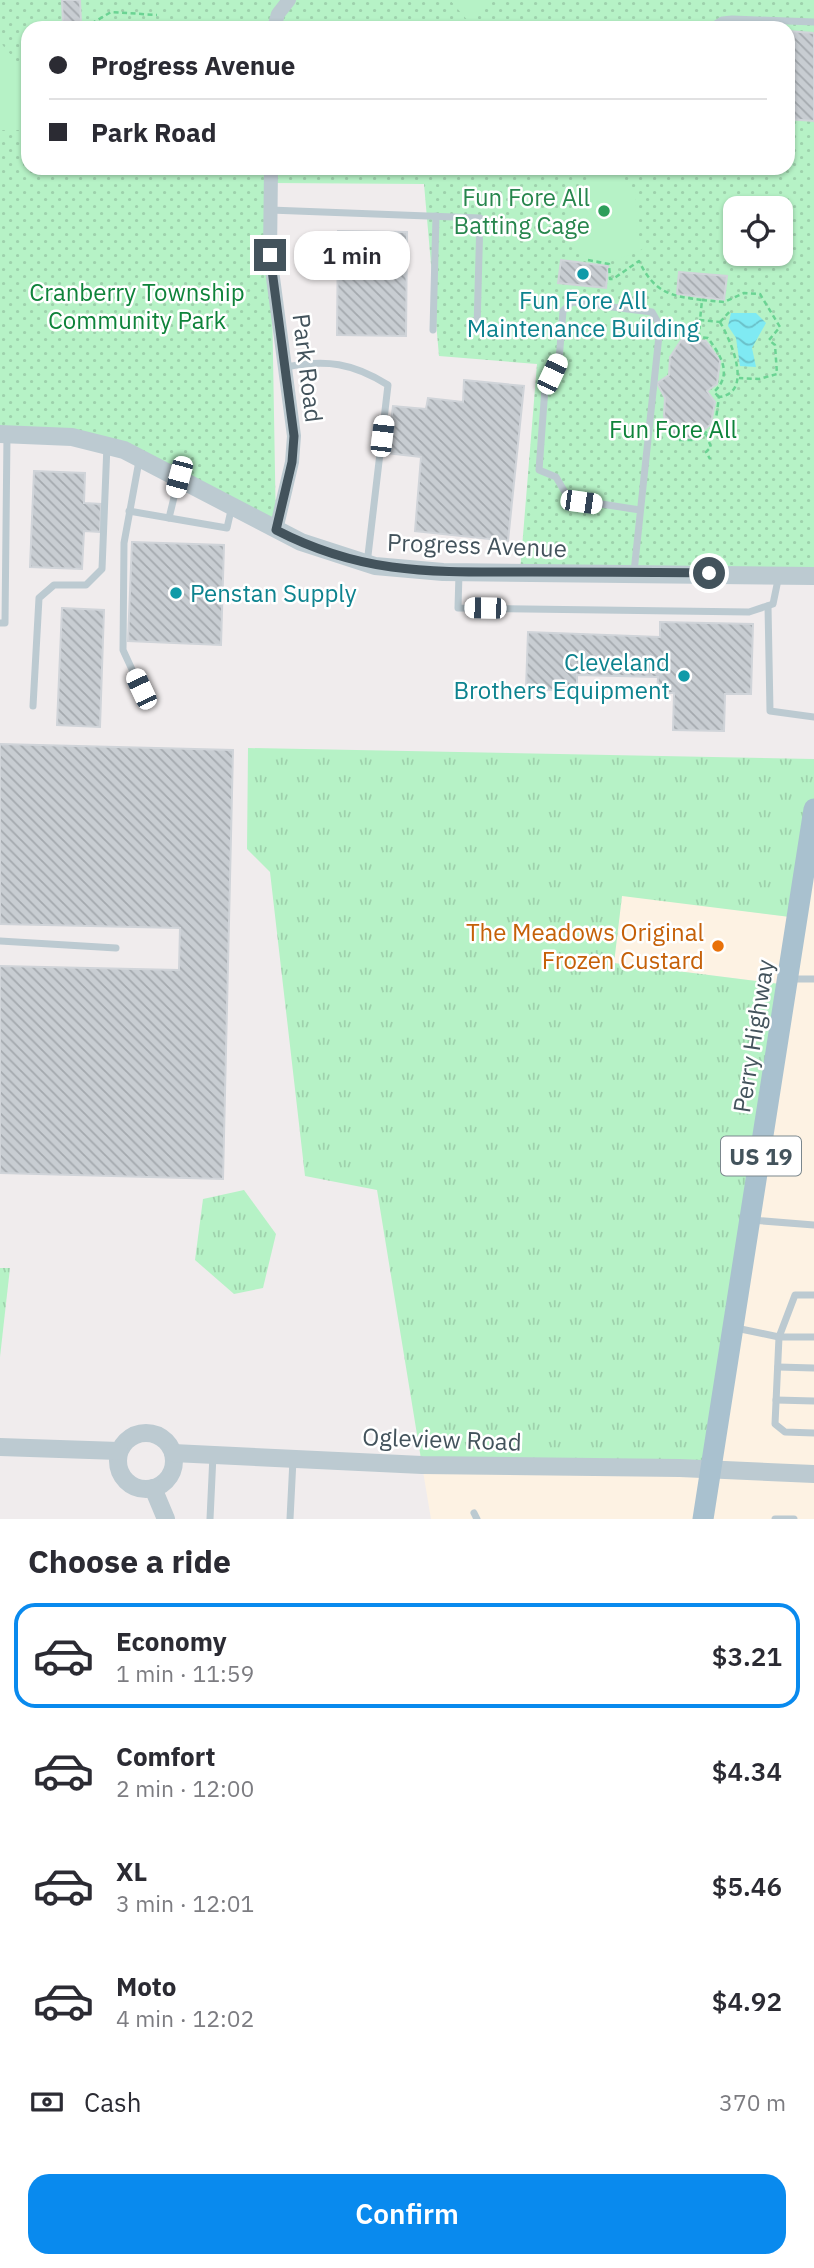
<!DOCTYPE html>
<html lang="en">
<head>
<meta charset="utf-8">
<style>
  :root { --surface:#fff; --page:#f2f2f3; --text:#2b2b33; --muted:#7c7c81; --line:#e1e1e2; --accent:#098aee }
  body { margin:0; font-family:"IBM Plex Sans",sans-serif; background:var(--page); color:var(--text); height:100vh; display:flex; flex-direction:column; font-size:26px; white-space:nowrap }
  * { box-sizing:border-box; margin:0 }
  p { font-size:23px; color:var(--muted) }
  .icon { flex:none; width:38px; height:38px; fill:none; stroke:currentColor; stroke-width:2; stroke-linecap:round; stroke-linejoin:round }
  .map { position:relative; height:1519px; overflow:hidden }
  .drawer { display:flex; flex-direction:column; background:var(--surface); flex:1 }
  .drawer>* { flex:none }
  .top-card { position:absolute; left:21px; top:21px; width:774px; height:154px; border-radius:21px; box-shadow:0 2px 5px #0004; display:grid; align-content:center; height:154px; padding:0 28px; background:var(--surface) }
  .controls { position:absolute; left:723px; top:196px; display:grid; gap:14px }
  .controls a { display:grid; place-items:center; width:70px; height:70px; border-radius:14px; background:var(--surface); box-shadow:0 2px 5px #0004; font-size:35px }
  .end { position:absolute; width:32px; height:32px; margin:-16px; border:9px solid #43535c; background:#fff; box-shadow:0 0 0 4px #fff }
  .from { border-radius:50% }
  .bubble { position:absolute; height:49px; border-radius:21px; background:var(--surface); box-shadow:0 2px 5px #0004; font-size:23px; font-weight:600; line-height:49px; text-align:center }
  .car { position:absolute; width:21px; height:42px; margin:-21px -10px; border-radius:9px; box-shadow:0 0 5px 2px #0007; background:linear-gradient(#fff 24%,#345 0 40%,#fff 0 76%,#345 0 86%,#fff 0) }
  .top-card b { display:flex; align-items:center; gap:24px; height:66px; font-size:26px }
  .top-card b+b { border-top:2px solid var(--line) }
  .top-card i { width:18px; height:18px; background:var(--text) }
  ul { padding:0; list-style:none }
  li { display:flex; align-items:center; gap:21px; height:105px; margin:0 14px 10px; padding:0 14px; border:4px solid transparent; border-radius:21px }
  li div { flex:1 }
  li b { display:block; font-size:26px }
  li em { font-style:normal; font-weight:600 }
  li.active { border-color:var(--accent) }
  li>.icon { width:63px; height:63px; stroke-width:1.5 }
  h2 { padding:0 28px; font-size:32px; line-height:84px }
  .pay { display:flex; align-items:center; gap:18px; height:77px; padding:0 28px; font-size:26px }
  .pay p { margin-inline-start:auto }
  .primary-button { display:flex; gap:14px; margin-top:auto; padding:14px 28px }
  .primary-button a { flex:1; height:80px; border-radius:21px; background:var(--accent); color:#fff; font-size:28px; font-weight:600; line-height:80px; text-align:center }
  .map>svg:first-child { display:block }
</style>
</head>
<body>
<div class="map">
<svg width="814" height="1519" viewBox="0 0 814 1519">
  <defs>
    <pattern id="grass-tufts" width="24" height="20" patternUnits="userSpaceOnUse" patternTransform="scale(1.75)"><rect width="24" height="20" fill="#b6f2c6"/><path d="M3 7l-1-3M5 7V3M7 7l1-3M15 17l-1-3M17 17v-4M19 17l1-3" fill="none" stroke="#9ed1ac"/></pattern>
    <pattern id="park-dots" width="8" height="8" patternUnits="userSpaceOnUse" patternTransform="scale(1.75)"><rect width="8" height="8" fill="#b6f2c6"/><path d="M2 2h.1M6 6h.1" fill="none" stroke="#9ed1ac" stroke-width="1.8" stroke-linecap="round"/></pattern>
    <pattern id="water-waves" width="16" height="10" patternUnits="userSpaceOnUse" patternTransform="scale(1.75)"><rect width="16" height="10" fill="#7feaf3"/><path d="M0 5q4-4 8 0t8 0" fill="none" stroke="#6ac0c8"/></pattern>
    <pattern id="building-back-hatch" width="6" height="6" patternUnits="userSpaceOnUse" patternTransform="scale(1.75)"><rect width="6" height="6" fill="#c8cdd2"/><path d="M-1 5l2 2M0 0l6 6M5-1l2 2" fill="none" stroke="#a4a9ae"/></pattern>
  </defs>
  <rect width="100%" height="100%" fill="#f0eced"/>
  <path fill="#fdf2e3" d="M814,809V1519H431L422,1465L788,985L614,963L622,895L798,918Z"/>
  <g fill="url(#grass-tufts)">
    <path d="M248,748L814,759V809L798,918L622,896L614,963L788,985L709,1470L422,1465L377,1190L305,1176L270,872L247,849Z"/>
    <path d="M244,1190L276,1234L263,1288L234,1294L195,1260L203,1199Z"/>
    <path d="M0,1268H10L0,1357Z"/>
  </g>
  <path fill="url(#park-dots)" fill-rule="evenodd" d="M0,0H814V576L520,572L537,364L439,356L424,184L270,183L276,530L107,445L0,438ZM28,28H788V168H28ZM735,208H780V254H735Z"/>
  <g fill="#b6f2c6">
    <path d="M450,0H491L468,21Z"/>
    <path d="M0,42L28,75V130H0Z"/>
    <path d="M603,174L621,177L635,191L637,234L647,246C620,264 591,267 566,242L575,233L569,227C573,195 572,188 603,174Z"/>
  </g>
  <path fill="url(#water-waves)" d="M731,313H756L766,323L752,348L756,367L740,366L736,338L728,326Z"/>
  <g fill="url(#building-back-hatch)" stroke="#d0d4d9" stroke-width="2">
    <path d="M62,0H80L81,24H63Z"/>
    <path d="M788,31L814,33V121L788,119Z"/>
    <path d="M338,231L407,232L406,336L337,335Z"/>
    <path d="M561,260L608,266L606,288L558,283Z"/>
    <path d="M679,272L727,276L724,300L677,294Z"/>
    <path d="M682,339L706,341L720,361L717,384L707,391L715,402L711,424L694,439L670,436L664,416L665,398L657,383L669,375L670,357Z"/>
    <path d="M464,380L524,386L508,541L415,531L421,457L387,453L393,406L426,409L428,398L463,402Z"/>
    <path d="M34,471L85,473L84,503L101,504L100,532L84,531L82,569L30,567Z"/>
    <path d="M132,542L224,545L221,645L128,641Z"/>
    <path d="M62,608L104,610L100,727L57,725Z"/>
    <path d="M660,622L753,624L751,694H725L724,731L673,730L674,693H657L658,677L577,675V691L526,689L528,632L660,637Z"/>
    <path d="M0,744L233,750L223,1179L0,1173V966L179,970L180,928L0,924Z"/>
  </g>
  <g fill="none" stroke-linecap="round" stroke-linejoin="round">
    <g stroke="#6bd393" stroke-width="2.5" stroke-dasharray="5 3.5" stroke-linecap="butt">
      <path d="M84,28L111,12L157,15"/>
      <path d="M588,260L609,264L610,279H613L639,261C654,292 669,296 702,300L700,320"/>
      <path d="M702,300L724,302L744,293L760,294L780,327L769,340L775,345L777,374L759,379L739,378"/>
      <path d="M720,322L731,310"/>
      <path d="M719,397L714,392C733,374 721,356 708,338L699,337L700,320L720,322"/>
      <path d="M706,434L711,447L706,452L710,459"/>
      <path d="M679,440H695L715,426L719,397C754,393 731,341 720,322"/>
    </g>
    <g stroke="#bccad1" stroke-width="7">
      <path d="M709,28L722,20L732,19L814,22"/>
      <path d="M270,210L480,218L477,328"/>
      <path d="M433,330L436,216"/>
      <path d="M286,367C326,359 353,363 388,385L367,564"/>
      <path d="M139,461L124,543L123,650L141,689"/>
      <path d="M129,511L169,518L178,481"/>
      <path d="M169,518L227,528L232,506"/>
      <path d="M634,572L660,326L652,312L572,302L563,311L559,360L545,388L539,470L556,477L569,499L640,510"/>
      <path d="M459,574L458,608L749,612L773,604L779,575"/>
      <path d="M768,606L770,711L814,717"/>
      <path d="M0,623H5L7,435"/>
      <path d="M33,706L39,598L54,585H86L102,569L107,445"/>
      <path d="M0,941L116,948"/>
      <path d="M790,979H814"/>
      <path d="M751,1220L814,1225"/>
      <path d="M736,1328L779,1337L795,1295H814"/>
      <path d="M814,1337H779L775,1424L785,1432L814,1433"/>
      <path d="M778,1367L814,1368"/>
      <path d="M776,1400L814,1401"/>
      <path d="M474,1513L477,1519"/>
      <path d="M210,1519L213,1455"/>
      <path d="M290,1519L293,1460"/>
      <path d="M775,1519H794"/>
    </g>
    <g stroke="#bccad1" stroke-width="14">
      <path d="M274,28L278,14L289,0"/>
      <path d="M271,168L270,255L294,436L292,462L276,530"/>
    </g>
    <g stroke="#bccad1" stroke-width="18">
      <path d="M0,434L72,437L124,450L301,542L375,566L443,572L814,576"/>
      <circle cx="146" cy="1461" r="28"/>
      <path d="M0,1447L119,1451"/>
      <path d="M173,1453L422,1465L680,1468L814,1474"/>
      <path d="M153,1488L166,1519"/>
    </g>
    <path stroke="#a9c1cf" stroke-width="21" d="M703,1519L814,809"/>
  </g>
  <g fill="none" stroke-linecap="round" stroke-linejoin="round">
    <path stroke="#43535c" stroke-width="9" d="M270,255L294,436L292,462L276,530C365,576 435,572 532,572C591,572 650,572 709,573"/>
  </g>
  <circle fill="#2e9e5b" stroke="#fff" stroke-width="2.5" cx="604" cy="211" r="7"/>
  <g fill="#0f9aa8" stroke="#fff" stroke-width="2.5">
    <circle cx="583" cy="274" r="7"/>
    <circle cx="176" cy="593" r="7"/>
    <circle cx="684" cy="676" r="7"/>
  </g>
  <circle fill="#e8710a" stroke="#fff" stroke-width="2.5" cx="718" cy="946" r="7"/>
  <g text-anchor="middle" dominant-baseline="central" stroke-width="5" stroke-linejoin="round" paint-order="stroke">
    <rect fill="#fff" stroke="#7b878d" stroke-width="2" x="721" y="1136.5" width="80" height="39" rx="5"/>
    <g font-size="23" font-weight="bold" fill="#43535c">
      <text x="761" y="1156">US 19</text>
    </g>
    <g font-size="24" fill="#27864d" stroke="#fff" text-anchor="end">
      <text x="590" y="197">Fun Fore All<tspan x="590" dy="28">Batting Cage</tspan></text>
    </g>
    <g font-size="24" fill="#0e833a" stroke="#fff">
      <text x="137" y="292">Cranberry Township<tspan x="137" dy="28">Community Park</tspan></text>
      <text x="673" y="429">Fun Fore All</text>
    </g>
    <g font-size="24" fill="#0d838f" stroke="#fff">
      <text x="583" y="300">Fun Fore All<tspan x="583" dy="28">Maintenance Building</tspan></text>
      <text x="190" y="593" text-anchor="start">Penstan Supply</text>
      <text x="670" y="662" text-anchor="end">Cleveland<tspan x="670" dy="28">Brothers Equipment</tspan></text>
    </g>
    <g font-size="24" fill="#43535c" stroke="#fff">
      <text transform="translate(308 368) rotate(83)">Park Road</text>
      <text transform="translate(477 545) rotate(2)">Progress Avenue</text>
      <text transform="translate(753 1036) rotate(-81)">Perry Highway</text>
      <text transform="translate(442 1439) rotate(2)">Ogleview Road</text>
    </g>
    <g font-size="24" fill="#c56008" stroke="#fff" text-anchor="end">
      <text x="704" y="932">The Meadows Original<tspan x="704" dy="28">Frozen Custard</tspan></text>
    </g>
  </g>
</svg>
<div class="controls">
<a><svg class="icon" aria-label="locate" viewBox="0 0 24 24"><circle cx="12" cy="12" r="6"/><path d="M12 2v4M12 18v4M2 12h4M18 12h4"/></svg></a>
</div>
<i class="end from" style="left:709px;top:573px"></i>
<i class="end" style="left:270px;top:255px"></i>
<div class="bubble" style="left:294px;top:231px;width:116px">1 min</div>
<i class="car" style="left:552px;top:374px;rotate:25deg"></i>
<i class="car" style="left:382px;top:436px;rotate:7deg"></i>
<i class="car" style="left:179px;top:477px;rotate:195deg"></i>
<i class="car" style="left:581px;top:502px;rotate:98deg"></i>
<i class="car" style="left:485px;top:608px;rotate:271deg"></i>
<i class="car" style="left:141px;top:689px;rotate:335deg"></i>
<div class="top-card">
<b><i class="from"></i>Progress Avenue</b>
<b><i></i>Park Road</b>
</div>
</div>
<section class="drawer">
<h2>Choose a ride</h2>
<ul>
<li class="active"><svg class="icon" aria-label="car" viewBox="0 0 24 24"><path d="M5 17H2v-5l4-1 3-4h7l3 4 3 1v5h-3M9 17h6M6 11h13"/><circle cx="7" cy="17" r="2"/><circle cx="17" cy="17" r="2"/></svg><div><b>Economy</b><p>1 min · 11:59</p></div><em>$3.21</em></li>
<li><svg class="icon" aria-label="car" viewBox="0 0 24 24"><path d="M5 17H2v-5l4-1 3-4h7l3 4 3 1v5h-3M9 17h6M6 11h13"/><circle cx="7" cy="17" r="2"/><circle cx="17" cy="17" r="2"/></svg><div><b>Comfort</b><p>2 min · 12:00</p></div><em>$4.34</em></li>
<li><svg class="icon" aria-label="car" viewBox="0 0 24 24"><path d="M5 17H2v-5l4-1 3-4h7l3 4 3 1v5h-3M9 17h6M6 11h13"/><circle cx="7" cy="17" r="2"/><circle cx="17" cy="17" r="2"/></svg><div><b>XL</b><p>3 min · 12:01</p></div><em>$5.46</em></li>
<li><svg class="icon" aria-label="car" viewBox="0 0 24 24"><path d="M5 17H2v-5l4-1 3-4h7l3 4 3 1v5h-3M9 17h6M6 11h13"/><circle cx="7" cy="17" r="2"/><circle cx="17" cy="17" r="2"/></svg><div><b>Moto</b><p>4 min · 12:02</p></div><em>$4.92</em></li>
</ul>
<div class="pay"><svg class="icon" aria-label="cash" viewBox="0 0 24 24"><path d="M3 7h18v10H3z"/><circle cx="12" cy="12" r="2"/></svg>Cash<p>370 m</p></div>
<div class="primary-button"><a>Confirm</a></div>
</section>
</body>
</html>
